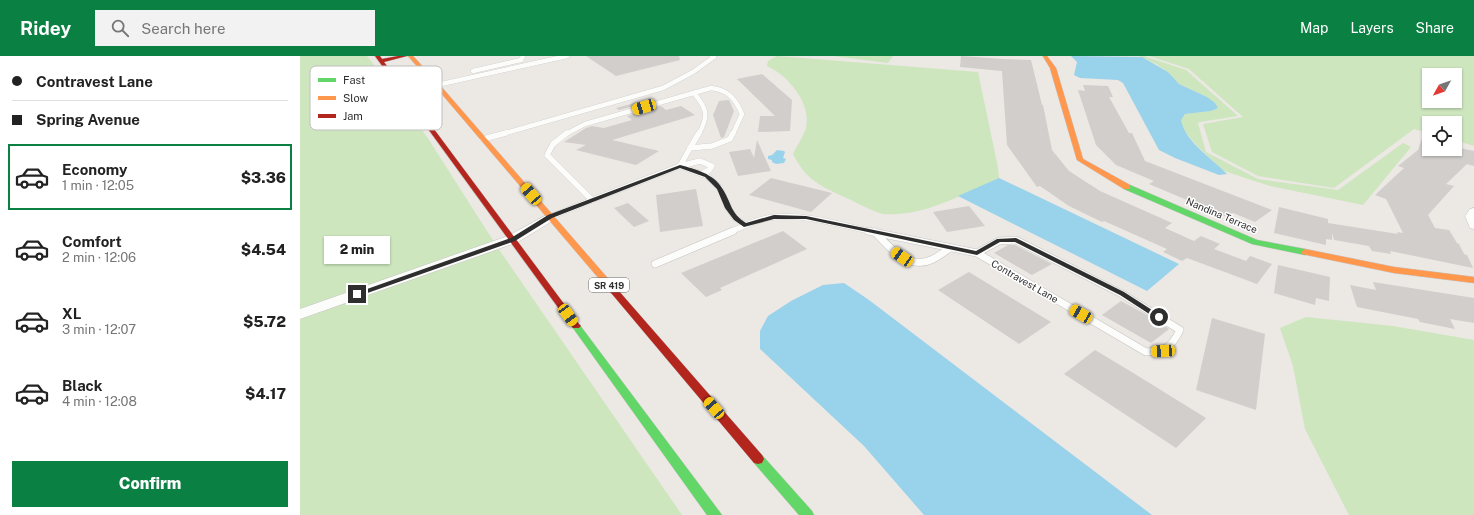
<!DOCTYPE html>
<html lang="en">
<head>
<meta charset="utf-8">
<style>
  :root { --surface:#fff; --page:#f2f2f2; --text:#222; --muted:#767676; --line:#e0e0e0; --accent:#0b8043 }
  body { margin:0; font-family:"Public Sans",sans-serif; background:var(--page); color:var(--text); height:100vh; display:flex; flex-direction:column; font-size:15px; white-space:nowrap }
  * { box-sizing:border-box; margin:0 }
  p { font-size:13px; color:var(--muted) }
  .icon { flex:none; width:22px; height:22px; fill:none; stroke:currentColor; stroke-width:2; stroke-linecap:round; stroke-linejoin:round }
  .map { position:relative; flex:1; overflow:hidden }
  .panel { display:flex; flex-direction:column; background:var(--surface); width:300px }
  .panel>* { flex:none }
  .banner { display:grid; align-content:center; height:88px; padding:0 12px; background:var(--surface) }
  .needle { width:26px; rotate:230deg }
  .controls { position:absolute; left:1122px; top:12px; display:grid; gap:8px }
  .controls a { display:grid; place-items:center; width:40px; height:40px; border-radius:0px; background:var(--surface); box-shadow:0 1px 3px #0004; font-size:20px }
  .end { position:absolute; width:18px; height:18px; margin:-9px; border:5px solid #2e2e2e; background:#fff; box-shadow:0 0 0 2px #fff }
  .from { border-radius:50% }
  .bubble { position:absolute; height:28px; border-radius:0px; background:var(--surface); box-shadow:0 1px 3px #0004; font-size:13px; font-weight:800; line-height:28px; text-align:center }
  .car { position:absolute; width:12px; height:24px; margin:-12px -6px; border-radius:5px; box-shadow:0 0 3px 1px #0007; background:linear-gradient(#f5c518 24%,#345 0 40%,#f5c518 0 76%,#345 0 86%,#f5c518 0) }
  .banner b { display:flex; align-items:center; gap:14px; height:38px; font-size:15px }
  .banner b+b { border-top:1px solid var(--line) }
  .banner i { width:10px; height:10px; background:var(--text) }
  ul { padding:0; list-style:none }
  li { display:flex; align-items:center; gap:12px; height:66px; margin:0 8px 6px; padding:0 4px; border:2px solid transparent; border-radius:0px }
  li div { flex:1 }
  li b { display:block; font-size:15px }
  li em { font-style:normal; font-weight:800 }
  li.current { border-color:var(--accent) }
  li>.icon { width:36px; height:36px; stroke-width:1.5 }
  .button { display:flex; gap:8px; margin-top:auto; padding:8px 12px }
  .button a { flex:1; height:46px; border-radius:0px; background:var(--accent); color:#fff; font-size:16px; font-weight:800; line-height:46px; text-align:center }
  header { display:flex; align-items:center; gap:24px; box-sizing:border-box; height:56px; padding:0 20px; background:var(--accent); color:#fff }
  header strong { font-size:19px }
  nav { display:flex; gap:22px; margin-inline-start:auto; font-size:14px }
  .search { width:280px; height:36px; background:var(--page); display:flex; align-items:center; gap:10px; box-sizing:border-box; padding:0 14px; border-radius:0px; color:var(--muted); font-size:15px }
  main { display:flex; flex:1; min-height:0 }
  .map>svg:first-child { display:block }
</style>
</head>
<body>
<header>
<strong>Ridey</strong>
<div class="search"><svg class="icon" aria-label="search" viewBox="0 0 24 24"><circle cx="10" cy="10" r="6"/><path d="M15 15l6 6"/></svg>Search here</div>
<nav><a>Map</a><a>Layers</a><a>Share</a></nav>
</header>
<main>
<section class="panel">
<div class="banner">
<b><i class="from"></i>Contravest Lane</b>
<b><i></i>Spring Avenue</b>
</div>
<ul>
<li class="current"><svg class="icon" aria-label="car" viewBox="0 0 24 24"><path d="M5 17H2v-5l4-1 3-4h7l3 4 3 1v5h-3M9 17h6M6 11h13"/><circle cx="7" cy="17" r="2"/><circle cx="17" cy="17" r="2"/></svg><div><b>Economy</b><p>1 min · 12:05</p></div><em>$3.36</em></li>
<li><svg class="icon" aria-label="car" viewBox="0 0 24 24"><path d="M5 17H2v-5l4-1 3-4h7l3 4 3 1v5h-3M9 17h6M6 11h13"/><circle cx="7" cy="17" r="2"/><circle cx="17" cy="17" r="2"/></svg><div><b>Comfort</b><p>2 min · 12:06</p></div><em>$4.54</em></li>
<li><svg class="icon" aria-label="car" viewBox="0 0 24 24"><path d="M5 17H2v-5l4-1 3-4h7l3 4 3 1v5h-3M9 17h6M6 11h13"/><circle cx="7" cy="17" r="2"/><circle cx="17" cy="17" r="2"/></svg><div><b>XL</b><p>3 min · 12:07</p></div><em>$5.72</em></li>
<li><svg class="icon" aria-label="car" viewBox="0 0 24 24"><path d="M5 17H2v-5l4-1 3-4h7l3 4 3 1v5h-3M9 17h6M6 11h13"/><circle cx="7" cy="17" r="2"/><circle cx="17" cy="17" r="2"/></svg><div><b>Black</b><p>4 min · 12:08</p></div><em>$4.17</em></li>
</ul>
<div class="button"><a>Confirm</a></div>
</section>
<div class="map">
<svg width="1174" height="459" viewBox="0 0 1174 459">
  <rect width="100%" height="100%" fill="#ece8e4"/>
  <g fill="#cde6be" fill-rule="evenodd">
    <path d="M0,0H67C73,9 84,16 77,29L89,27L129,84L194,186L0,254Z"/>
    <path d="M477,0L678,16L698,112L699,122C663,138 624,161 584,158C575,157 552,144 542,140C518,129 505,122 493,98C497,90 503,81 506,72C512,48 488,19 467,10L468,5Z"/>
    <path d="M533,0H593L588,7Z"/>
    <path d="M839,0H844L886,14L938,60L900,66L898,67L906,96L958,123L1038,134L1103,87L1111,91L1063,149L970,130L924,115L897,90L882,72L880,64L885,58L911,55L917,52L907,41L879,28L868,16L856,8Z"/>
    <path d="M849,0H1174V90L1155,84V67H1129V77L1114,73L1034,132L958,120L912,96L903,68L943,61L889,13ZM1129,19H1155V45H1129Z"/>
    <path d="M198,192L382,459H0V262Z"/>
    <path d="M1006,261L1093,270L1174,284V459H1049L1005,373L993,310L980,272Z"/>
  </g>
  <g fill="#99d2eb">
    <path d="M771,0L842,1L868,16L879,28L907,41L915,47L918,52L911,55L885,58L881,64C885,86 912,102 927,118L919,119L875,102L859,94L823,27L818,24L780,22L774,19L777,6Z"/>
    <path d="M477,94L484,95L485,96L483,102L486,103L484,107L476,108L472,106V104L468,103V100L472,99Z"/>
    <path d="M699,122L879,208L847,235L658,140Z"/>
    <path d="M544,227L569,244L852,459H624L564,390L460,293V275L468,260L491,245L523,229Z"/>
  </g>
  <g fill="#d1cecb">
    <path d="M286,0H379L380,4L316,20Z"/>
    <path d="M661,0L703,3L731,4L742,49H743L752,94L769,115L800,135L872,167L865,172L894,185L901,180L920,188L914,193L946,205L950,200L972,208L957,228L887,202L882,205L863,196L867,193L804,165L802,166L769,150L740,130L737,131L707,89L702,15L660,11Z"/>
    <path d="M462,18L492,44L490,75L458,76L460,60H475L437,23Z"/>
    <path d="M783,29L808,30L813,41H809L829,77H832L845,105L972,154L955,166L933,157L927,161L849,128L854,125L816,109L796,89L778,34L785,35Z"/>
    <path d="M350,43L353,45L319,54L316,52Z"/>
    <path d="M429,44L434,55L424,81L421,82L413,59L419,45Z"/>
    <path d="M361,50L366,54L381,50L395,59L312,84L359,95L336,109L276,94L286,89L264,86L286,72L292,70L304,72L332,64L327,60Z"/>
    <path d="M1127,67H1129V93H1155V91L1174,95V110L1167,108L1146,128L1154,130L1128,159L1135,172L1149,174L1157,187L1159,188L1164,198L1167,199L1173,212L1090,195L1091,198L1072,195L1069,190L1034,184L1032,177V184L1026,183V189L974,177L979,151L1028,163V167L1098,178L1097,176L1103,177L1086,143L1075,139L1104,112L1098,110L1118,94Z"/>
    <path d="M457,84L471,115L438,120L429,96L450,93L454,102Z"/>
    <path d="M471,122L532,137L511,156L449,139Z"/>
    <path d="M396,133L403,170L360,176L356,139Z"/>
    <path d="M328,147L349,165L334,171L314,152Z"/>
    <path d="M669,150L685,170L647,176L633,156Z"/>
    <path d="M483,175L507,193L420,232L422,234L406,241L381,217Z"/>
    <path d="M708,189H715L752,208L732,219L694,197Z"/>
    <path d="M978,209L1030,221L1029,245L1016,242L1015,249L974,237Z"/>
    <path d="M669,216L751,266L719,288L638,234Z"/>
    <path d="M1073,226L1174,242V267L1150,263L1155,273L1120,266L1118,263L1057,251L1050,229L1076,234Z"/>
    <path d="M821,245L847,259L869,273L851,287L802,259Z"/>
    <path d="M912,262L965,278L956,354L896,334Z"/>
    <path d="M795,294L830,315L906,362L876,392L764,318Z"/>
  </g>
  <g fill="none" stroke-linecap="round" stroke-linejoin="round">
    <defs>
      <g id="lane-far2">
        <path d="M173,15L221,4L223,0"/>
        <path d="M137,29L267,0"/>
        <path d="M394,37C407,53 409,59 399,78"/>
        <path d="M202,78L363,32L393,16L414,1L412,0"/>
        <path d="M266,78L285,68L411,32C428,34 435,42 442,58L433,78"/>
      </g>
      <g id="lane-far1">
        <path d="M267,77L253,88L247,99L292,144"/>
        <path d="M183,83L206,77"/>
        <path d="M390,92L399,77"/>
        <path d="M380,110L407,120L420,132L428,152L436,163L446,169"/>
        <path d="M380,110L400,105L412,110L409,114L402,118"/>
        <path d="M292,144L380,110L390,92L412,90L430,83L433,77"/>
        <path d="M250,161L292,144"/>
        <path d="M430,176C444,170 460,162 475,161C507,158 541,169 573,176"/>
      </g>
      <g id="lane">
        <path d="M568,175L677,197"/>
        <path d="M575,176C589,191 608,214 631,204C638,201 644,196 650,192"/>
        <path d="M716,184L822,238L880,274C871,292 866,295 846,296L677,197L699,185Z"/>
        <path d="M355,208L433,175"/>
      </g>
      <g id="street">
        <path d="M1174,152V173L1170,172L1165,160L1170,153Z"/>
        <path d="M250,157L254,158L256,161L254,164L218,186L0,263V253L208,180Z"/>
      </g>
      <g id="fast">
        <path d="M824,129H830L957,184L1005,193L1009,196L1005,199L952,188L824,133Z"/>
        <path d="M276,267L279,268L422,459H407L273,272L271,270Z"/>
        <path d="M458,398L462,399L512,455L514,459H499L454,407L452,403L454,399Z"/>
      </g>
      <g id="slow">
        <path d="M108,0H113L139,28L318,234L320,236L318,238H312L135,30Z"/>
        <path d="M743,0H747L756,12L783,103L830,129V133H824L777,104L750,12Z"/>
        <path d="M1005,193L1094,211L1174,221V227L1094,217L1002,198L1001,196Z"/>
      </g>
      <g id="jam">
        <path d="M75,0H80L82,3L98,0H107L84,6L279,268L281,270L279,272H273Z"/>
        <path d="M315,233L318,234L462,399L464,403L462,407L458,408L454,407L312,238L310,236Z"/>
      </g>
    </defs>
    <use href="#lane-far2" stroke="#c5c4c4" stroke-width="5"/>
    <use href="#lane-far1" stroke="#c5c4c4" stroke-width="6"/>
    <use href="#lane" stroke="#c5c4c4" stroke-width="8"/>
    <use href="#street" stroke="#c5c4c4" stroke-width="1"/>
    <use href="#fast" stroke="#c5c4c4" stroke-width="1"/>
    <use href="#slow" stroke="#c5c4c4" stroke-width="1"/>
    <use href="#jam" stroke="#c5c4c4" stroke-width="1"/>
    <use href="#lane-far2" stroke="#fcfcfb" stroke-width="4.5"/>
    <use href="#lane-far1" stroke="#fcfcfb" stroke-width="5.5"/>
    <use href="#lane" stroke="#fcfcfb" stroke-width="7"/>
    <use href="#street" fill="#fcfcfb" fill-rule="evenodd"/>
    <use href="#fast" fill="#63d668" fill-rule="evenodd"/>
    <use href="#slow" fill="#ff974d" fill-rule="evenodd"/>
    <use href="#jam" fill="#b3261e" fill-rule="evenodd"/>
  </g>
  <path fill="#2e2e2e" d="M380,109C395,113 414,118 422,132C432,147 430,157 446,167L474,159L506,160L676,195L697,183L716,182L824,236L863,261L859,263H857L820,239L715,186H700L677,199L506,163H474L444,171L434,164L425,152L417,133L405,121L380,112L252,162L215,185L59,240L53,238L211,182L248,159Z"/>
  <g text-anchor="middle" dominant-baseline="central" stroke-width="3" stroke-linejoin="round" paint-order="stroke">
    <rect fill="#fff" stroke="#6d6d6d" stroke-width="1" x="289" y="222" width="40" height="14" rx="3"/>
    <g font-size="9" font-weight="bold" fill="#2e2e2e">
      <text x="309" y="229">SR 419</text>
    </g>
    <g font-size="10" fill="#2e2e2e" stroke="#fff">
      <text transform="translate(922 159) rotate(23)">Nandina Terrace</text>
      <text transform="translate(725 225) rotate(30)">Contravest Lane</text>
    </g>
  </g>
  <rect x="10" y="10" width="132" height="64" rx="6" fill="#fff" stroke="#c0c0c0" stroke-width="1"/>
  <rect x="18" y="22" width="18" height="4" fill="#63d668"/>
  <rect x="18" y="40" width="18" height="4" fill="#ff974d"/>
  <rect x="18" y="58" width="18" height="4" fill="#b3261e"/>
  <g font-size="11" fill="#2e2e2e">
    <text x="43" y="28">Fast</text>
    <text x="43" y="46">Slow</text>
    <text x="43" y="64">Jam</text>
  </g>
</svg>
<div class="controls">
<a><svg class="needle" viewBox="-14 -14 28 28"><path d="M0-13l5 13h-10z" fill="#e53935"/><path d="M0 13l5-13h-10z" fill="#767676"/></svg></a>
<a><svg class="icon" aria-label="locate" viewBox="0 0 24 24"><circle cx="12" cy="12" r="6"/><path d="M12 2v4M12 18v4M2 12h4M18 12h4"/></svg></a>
</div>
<i class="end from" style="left:859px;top:261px"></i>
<i class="end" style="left:57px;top:238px"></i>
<div class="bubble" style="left:24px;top:180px;width:66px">2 min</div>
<i class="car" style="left:344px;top:51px;rotate:254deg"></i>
<i class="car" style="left:231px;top:138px;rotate:319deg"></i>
<i class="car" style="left:602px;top:201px;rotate:304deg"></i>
<i class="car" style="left:781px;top:258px;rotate:300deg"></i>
<i class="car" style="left:268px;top:259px;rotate:144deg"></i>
<i class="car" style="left:863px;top:295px;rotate:267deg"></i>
<i class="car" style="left:414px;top:352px;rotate:319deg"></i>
</div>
</main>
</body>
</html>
